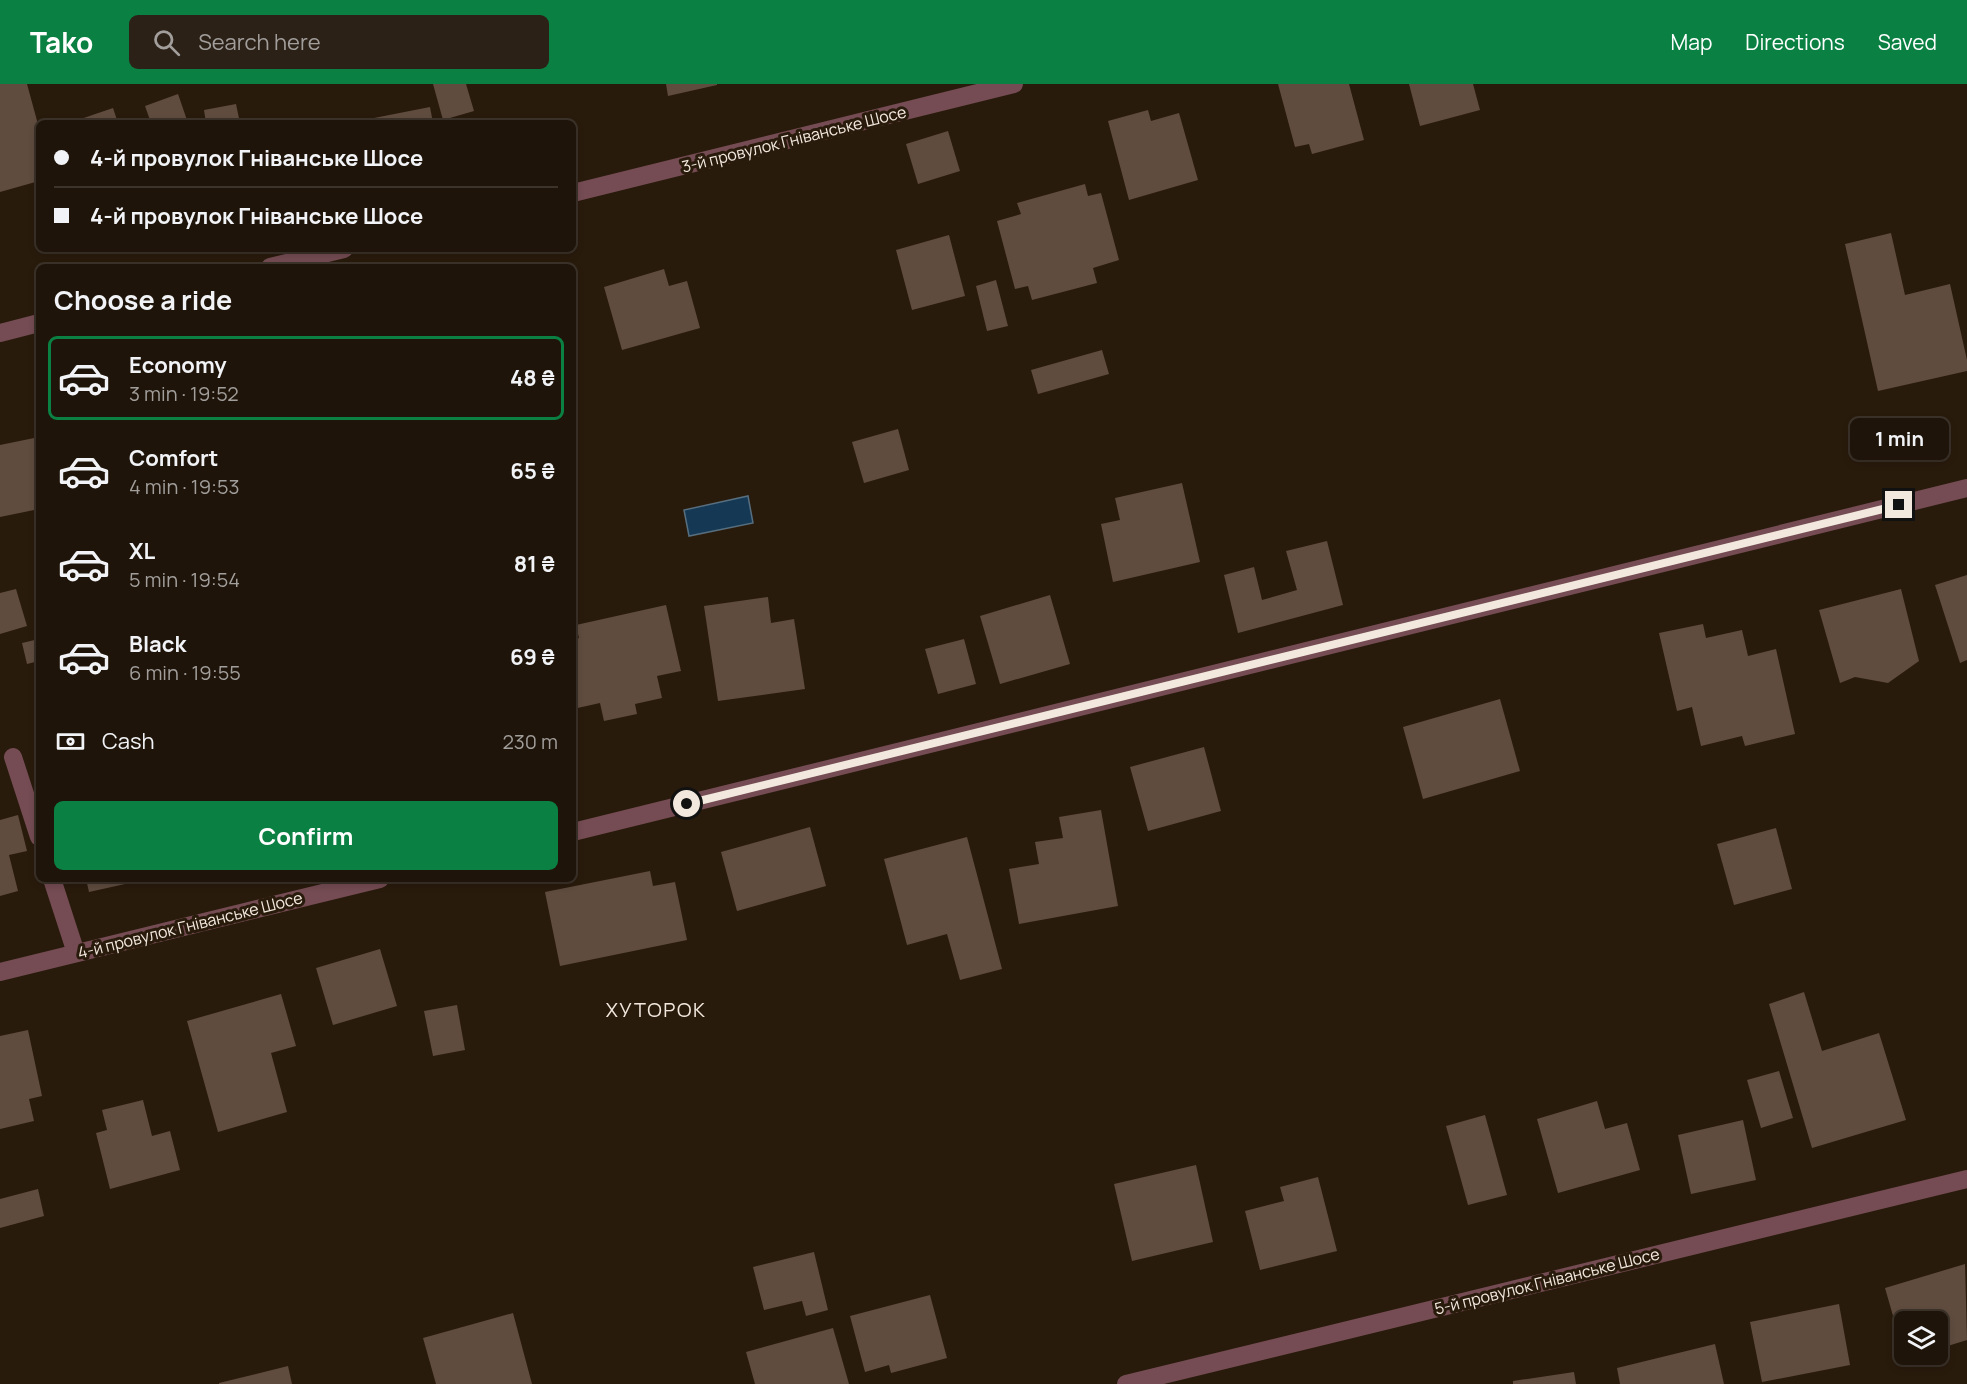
<!DOCTYPE html>
<html lang="en">
<head>
<meta charset="utf-8">
<style>
  :root { --surface:#1f1409; --page:#2c2117; --text:#f1f3f6; --muted:#a19e9c; --line:#3c332a; --accent:#0b8043 }
  body { margin:0; font-family:Manrope,sans-serif; background:var(--page); color:var(--text); height:100vh; display:flex; flex-direction:column; font-size:22px; white-space:nowrap }
  * { box-sizing:border-box; margin:0 }
  p { font-size:20px; color:var(--muted) }
  .icon { flex:none; width:33px; height:33px; fill:none; stroke:currentColor; stroke-width:2; stroke-linecap:round; stroke-linejoin:round }
  .map { position:relative; flex:1; overflow:hidden }
  .details { position:absolute; left:36px; top:180px; width:540px; height:618px; display:flex; flex-direction:column; background:var(--surface); border-radius:9px; box-shadow:0 3px 9px #0003,0 0 0 2px var(--line) }
  .details>* { flex:none }
  .top-card { position:absolute; left:36px; top:36px; width:540px; height:132px; border-radius:9px; box-shadow:0 3px 9px #0003,0 0 0 2px var(--line); display:grid; align-content:center; height:132px; padding:0 18px; background:var(--surface) }
  .buttons { position:absolute; left:1894px; top:1227px; display:grid; gap:12px }
  .buttons a { display:grid; place-items:center; width:54px; height:54px; border-radius:9px; background:var(--surface); box-shadow:0 3px 9px #0003,0 0 0 2px var(--line); font-size:30px }
  .end { position:absolute; width:27px; height:27px; margin:-14px; border:8px solid #f2e8de; background:#111; box-shadow:0 0 0 3px #111 }
  .from { border-radius:50% }
  .bubble { position:absolute; height:42px; border-radius:9px; background:var(--surface); box-shadow:0 3px 9px #0003,0 0 0 2px var(--line); font-size:20px; font-weight:700; line-height:42px; text-align:center }
  .top-card b { display:flex; align-items:center; gap:21px; height:57px; font-size:22px }
  .top-card b+b { border-top:2px solid var(--line) }
  .top-card i { width:15px; height:15px; background:var(--text) }
  ul { padding:0; list-style:none }
  li { display:flex; align-items:center; gap:18px; height:84px; margin:0 12px 9px; padding:0 6px; border:3px solid transparent; border-radius:9px }
  li div { flex:1 }
  li b { display:block; font-size:22px }
  li em { font-style:normal; font-weight:700 }
  li.current { border-color:var(--accent) }
  li>.icon { width:54px; height:54px; stroke-width:1.5 }
  h2 { padding:0 18px; font-size:27px; line-height:72px }
  .pay { display:flex; align-items:center; gap:15px; height:66px; padding:0 18px; font-size:22px }
  .pay p { margin-inline-start:auto }
  .button { display:flex; gap:12px; margin-top:auto; padding:12px 18px }
  .button a { flex:1; height:69px; border-radius:9px; background:var(--accent); color:#fff; font-size:24px; font-weight:700; line-height:69px; text-align:center }
  header { display:flex; align-items:center; gap:36px; box-sizing:border-box; height:84px; padding:0 30px; background:var(--accent); color:#fff }
  header strong { font-size:28px }
  nav { display:flex; gap:33px; margin-inline-start:auto; font-size:21px }
  .search { width:420px; height:54px; background:var(--page); display:flex; align-items:center; gap:15px; box-sizing:border-box; padding:0 21px; border-radius:9px; color:var(--muted); font-size:22px }
  .map>svg:first-child { display:block }
</style>
</head>
<body>
<header>
<strong>Tako</strong>
<div class="search"><svg class="icon" aria-label="search" viewBox="0 0 24 24"><circle cx="10" cy="10" r="6"/><path d="M15 15l6 6"/></svg>Search here</div>
<nav><a>Map</a><a>Directions</a><a>Saved</a></nav>
</header>
<div class="map">
<svg width="1967" height="1300" viewBox="0 0 1967 1300">
  <rect width="100%" height="100%" fill="#291b0c"/>
  <path fill="#153955" stroke="#576e7e" stroke-width="1.5" d="M748,412L753,439L689,452L684,426Z"/>
  <g fill="#5f4c3f">
    <path d="M0,0H27L39,44V97L0,108Z"/>
    <path d="M433,0H466L474,27L443,36Z"/>
    <path d="M666,0H717V1L668,12Z"/>
    <path d="M1278,0H1349L1364,56L1312,70L1309,60L1295,63Z"/>
    <path d="M1409,0H1473L1480,26L1420,42Z"/>
    <path d="M178,10L188,39H151L145,22Z"/>
    <path d="M236,20L240,39H206L204,26Z"/>
    <path d="M430,23L433,39H370L369,35Z"/>
    <path d="M113,24L118,39H69Z"/>
    <path d="M1148,26L1151,37L1179,29L1198,96L1129,116L1108,37Z"/>
    <path d="M948,47L960,87L918,100L906,60Z"/>
    <path d="M1085,100L1088,112L1101,109L1119,176L1093,184L1097,199L1032,216L1028,202L1015,205L997,137L1021,130L1017,119Z"/>
    <path d="M1891,149L1905,211L1950,200L1967,276V287L1878,307L1845,160Z"/>
    <path d="M949,151L965,212L912,226L896,166Z"/>
    <path d="M664,185L669,202L687,197L700,244L622,266L604,203Z"/>
    <path d="M996,196L1008,242L987,247L976,202Z"/>
    <path d="M1102,266L1109,290L1038,310L1031,286Z"/>
    <path d="M898,345L909,386L864,399L852,358Z"/>
    <path d="M39,353V425L0,433V361Z"/>
    <path d="M1182,399L1200,478L1113,498L1101,440L1120,436L1115,414Z"/>
    <path d="M1327,457L1343,521L1238,549L1224,491L1254,483L1262,516L1297,506L1286,467Z"/>
    <path d="M1967,491V576L1960,579L1935,501Z"/>
    <path d="M16,505L27,542L0,550V509Z"/>
    <path d="M1901,505L1919,577L1888,599L1855,593L1840,599L1819,526Z"/>
    <path d="M1050,511L1070,580L1000,600L980,532Z"/>
    <path d="M768,513L771,539L794,535L805,605L718,617L704,522Z"/>
    <path d="M666,521L681,587L657,592L662,614L635,620L637,630L604,637L600,619L573,625V556L579,554L576,541Z"/>
    <path d="M1703,540L1706,554L1742,546L1748,572L1776,565L1795,650L1745,662L1742,652L1701,662L1692,623L1677,627L1659,549Z"/>
    <path d="M39,555V577L27,580L22,559Z"/>
    <path d="M964,555L976,600L938,610L925,565Z"/>
    <path d="M1500,615L1520,687L1423,715L1403,643Z"/>
    <path d="M1204,663L1221,727L1148,747L1130,683Z"/>
    <path d="M1101,726L1118,822L1019,840L1009,785L1039,780L1035,758L1063,754L1059,733Z"/>
    <path d="M18,731L27,767L9,771L18,807L0,812V736Z"/>
    <path d="M810,743L826,802L737,827L721,768Z"/>
    <path d="M1776,744L1792,805L1734,821L1717,760Z"/>
    <path d="M967,753L1002,885L960,896L947,850L907,861L884,775Z"/>
    <path d="M650,787L653,802L675,798L687,856L560,882L545,808Z"/>
    <path d="M86,795H143V796L89,808Z"/>
    <path d="M380,865L397,922L333,941L316,884Z"/>
    <path d="M1804,908L1822,967L1879,949L1906,1036L1812,1064L1769,920Z"/>
    <path d="M281,910L296,962L271,969L287,1028L218,1048L187,937Z"/>
    <path d="M457,921L465,966L433,972L424,927Z"/>
    <path d="M28,946L42,1012L29,1015L34,1037L0,1045V952Z"/>
    <path d="M1779,987L1793,1034L1761,1044L1747,996Z"/>
    <path d="M143,1016L152,1052L170,1047L180,1086L110,1105L96,1049L107,1046L102,1026Z"/>
    <path d="M1597,1017L1605,1045L1627,1039L1640,1086L1558,1109L1537,1035Z"/>
    <path d="M1485,1031L1507,1111L1468,1121L1446,1042Z"/>
    <path d="M1743,1036L1756,1096L1691,1110L1678,1051Z"/>
    <path d="M1196,1081L1213,1158L1132,1177L1114,1100Z"/>
    <path d="M1318,1093L1337,1167L1260,1186L1245,1127L1284,1117L1280,1103Z"/>
    <path d="M38,1105L44,1132L0,1144V1115Z"/>
    <path d="M814,1168L828,1226L806,1232L802,1217L764,1226L753,1183Z"/>
    <path d="M1965,1180L1967,1256L1938,1265V1238H1905L1904,1270L1885,1204Z"/>
    <path d="M930,1211L947,1274L891,1289L889,1281L865,1288L850,1232Z"/>
    <path d="M1839,1220L1850,1281L1762,1298L1750,1238Z"/>
    <path d="M513,1229L532,1300H436L423,1254Z"/>
    <path d="M833,1244L849,1300H755L746,1268Z"/>
    <path d="M1715,1260L1724,1300H1620L1617,1284Z"/>
    <path d="M288,1282L292,1300H219V1299Z"/>
    <path d="M1574,1288L1576,1300H1513V1297Z"/>
  </g>
  <g fill="none" stroke-linecap="round" stroke-linejoin="round">
    <g stroke="#754c53" stroke-width="18">
      <path d="M573,109L1014,0"/>
      <path d="M270,183L344,165"/>
      <path d="M0,249L39,239"/>
      <path d="M13,673L39,753"/>
      <path d="M573,748L1967,404"/>
      <path d="M52,795L76,869"/>
      <path d="M0,888L380,795"/>
      <path d="M1126,1300L1967,1095"/>
    </g>
  </g>
  <g fill="none" stroke-linecap="round" stroke-linejoin="round">
    <path stroke="#f2e8de" stroke-width="8" d="M687,720L1899,421"/>
  </g>
  <g text-anchor="middle" dominant-baseline="central" stroke-width="6" stroke-linejoin="round" paint-order="stroke">
    <g font-size="16" fill="#f2e8de" stroke="#291b0c">
      <text transform="translate(794 55) rotate(-14)">3-й провулок Гніванське Шосе</text>
      <text transform="translate(190 841) rotate(-14)">4-й провулок Гніванське Шосе</text>
      <text transform="translate(1547 1197) rotate(-14)">5-й провулок Гніванське Шосе</text>
    </g>
    <g font-size="20" letter-spacing="1.5" fill="#f2e8de" stroke="#291b0c">
      <text x="656" y="925">ХУТОРОК</text>
    </g>
  </g>
</svg>
<div class="buttons">
<a><svg class="icon" aria-label="layers" viewBox="0 0 24 24"><path d="M12 4l9 5-9 5-9-5zM3 14l9 5 9-5"/></svg></a>
</div>
<i class="end from" style="left:687px;top:720px"></i>
<i class="end" style="left:1899px;top:421px"></i>
<div class="bubble" style="left:1850px;top:334px;width:99px">1 min</div>
<div class="top-card">
<b><i class="from"></i>4-й провулок Гніванське Шосе</b>
<b><i></i>4-й провулок Гніванське Шосе</b>
</div>
<section class="details">
<h2>Choose a ride</h2>
<ul>
<li class="current"><svg class="icon" aria-label="car" viewBox="0 0 24 24"><path d="M5 17H2v-5l4-1 3-4h7l3 4 3 1v5h-3M9 17h6M6 11h13"/><circle cx="7" cy="17" r="2"/><circle cx="17" cy="17" r="2"/></svg><div><b>Economy</b><p>3 min · 19:52</p></div><em>48 ₴</em></li>
<li><svg class="icon" aria-label="car" viewBox="0 0 24 24"><path d="M5 17H2v-5l4-1 3-4h7l3 4 3 1v5h-3M9 17h6M6 11h13"/><circle cx="7" cy="17" r="2"/><circle cx="17" cy="17" r="2"/></svg><div><b>Comfort</b><p>4 min · 19:53</p></div><em>65 ₴</em></li>
<li><svg class="icon" aria-label="car" viewBox="0 0 24 24"><path d="M5 17H2v-5l4-1 3-4h7l3 4 3 1v5h-3M9 17h6M6 11h13"/><circle cx="7" cy="17" r="2"/><circle cx="17" cy="17" r="2"/></svg><div><b>XL</b><p>5 min · 19:54</p></div><em>81 ₴</em></li>
<li><svg class="icon" aria-label="car" viewBox="0 0 24 24"><path d="M5 17H2v-5l4-1 3-4h7l3 4 3 1v5h-3M9 17h6M6 11h13"/><circle cx="7" cy="17" r="2"/><circle cx="17" cy="17" r="2"/></svg><div><b>Black</b><p>6 min · 19:55</p></div><em>69 ₴</em></li>
</ul>
<div class="pay"><svg class="icon" aria-label="cash" viewBox="0 0 24 24"><path d="M3 7h18v10H3z"/><circle cx="12" cy="12" r="2"/></svg>Cash<p>230 m</p></div>
<div class="button"><a>Confirm</a></div>
</section>
</div>
</body>
</html>
